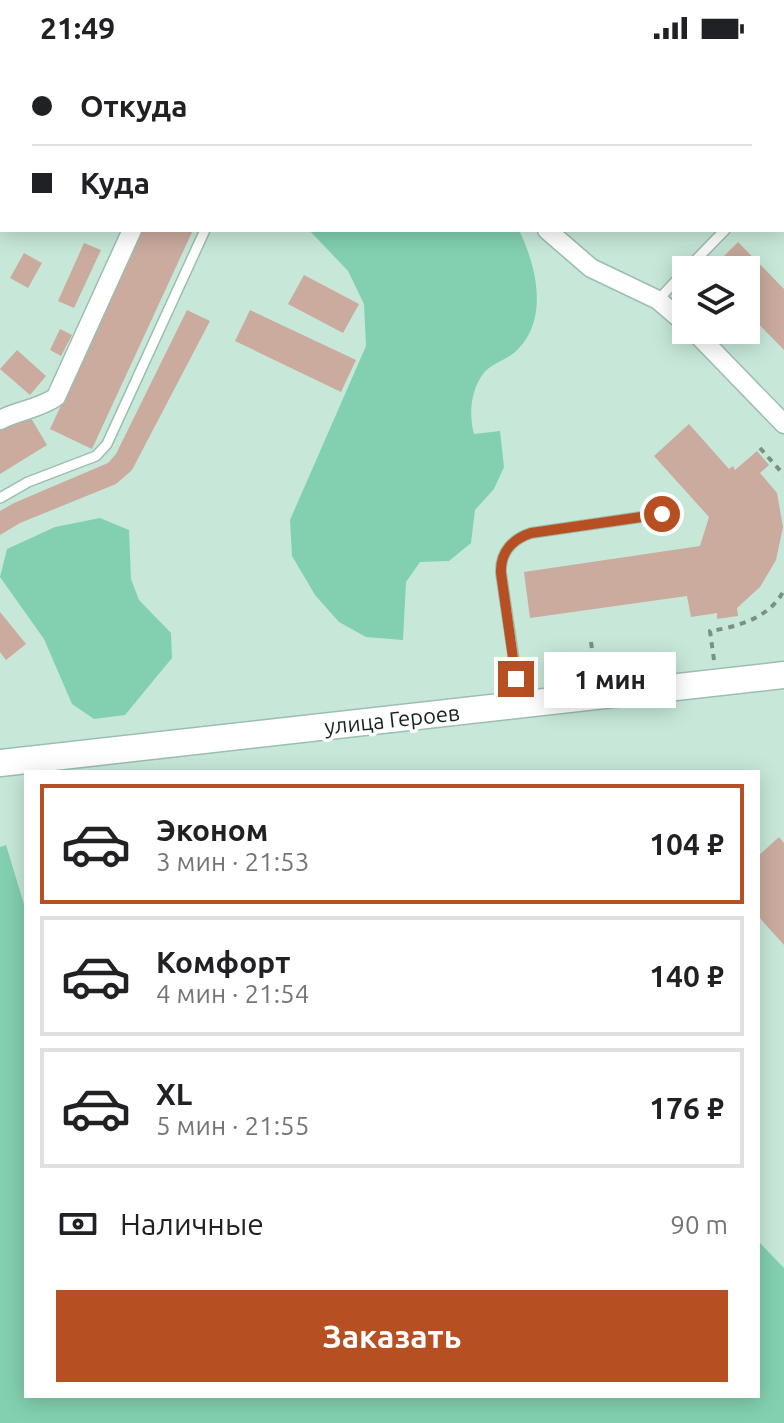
<!DOCTYPE html>
<html lang="ru">
<head>
<meta charset="utf-8">
<style>
  :root { --surface:#fff; --page:#f6f6f6; --text:#202124; --muted:#757577; --line:#e0e0e0; --accent:#b65022 }
  body { margin:0; font-family:Ubuntu,sans-serif; background:var(--page); color:var(--text); height:100vh; display:flex; flex-direction:column; font-size:30px; white-space:nowrap }
  * { box-sizing:border-box; margin:0 }
  p { font-size:26px; color:var(--muted) }
  .icon { flex:none; width:44px; height:44px; fill:none; stroke:currentColor; stroke-width:2; stroke-linecap:round; stroke-linejoin:round }
  .map { position:relative; flex:1; overflow:hidden }
  .panel { position:absolute; left:24px; top:714px; width:736px; height:628px; display:flex; flex-direction:column; background:var(--surface); border-radius:0px; box-shadow:0 4px 20px #0003 }
  .panel>* { flex:none }
  .banner { position:absolute; left:0px; top:0px; width:784px; height:176px; box-shadow:0 4px 20px #0003; display:grid; align-content:center; height:176px; padding:0 32px; background:var(--surface) }
  .buttons { position:absolute; left:672px; top:200px; display:grid; gap:16px }
  .buttons a { display:grid; place-items:center; width:88px; height:88px; border-radius:0px; background:var(--surface); box-shadow:0 4px 20px #0003; font-size:40px }
  .end { position:absolute; width:36px; height:36px; margin:-18px; border:10px solid #b65022; background:#fff; box-shadow:0 0 0 4px #fff }
  .from { border-radius:50% }
  .bubble { position:absolute; height:56px; border-radius:0px; background:var(--surface); box-shadow:0 4px 20px #0003; font-size:26px; font-weight:700; line-height:56px; text-align:center }
  .banner b { display:flex; align-items:center; gap:28px; height:76px; font-size:30px }
  .banner b+b { border-top:2px solid var(--line) }
  .banner i { width:20px; height:20px; background:var(--text) }
  ul { padding:14px 0 0; list-style:none }
  li { display:flex; align-items:center; gap:24px; height:120px; margin:0 16px 12px; padding:0 16px; border:4px solid var(--line); border-radius:0px }
  li div { flex:1 }
  li b { display:block; font-size:30px }
  li em { font-style:normal; font-weight:700 }
  li.selected { border-color:var(--accent) }
  li>.icon { width:72px; height:72px; stroke-width:1.5 }
  .pay { display:flex; align-items:center; gap:20px; height:88px; padding:0 32px; font-size:30px }
  .pay p { margin-inline-start:auto }
  .primary-button { display:flex; gap:16px; margin-top:auto; padding:16px 32px }
  .primary-button a { flex:1; height:92px; border-radius:0px; background:var(--accent); color:#fff; font-size:32px; font-weight:700; line-height:92px; text-align:center }
  .status { display:flex; justify-content:space-between; align-items:center; height:56px; padding:0 40px; background:var(--surface); direction:ltr }
  .status svg { height:22px; fill:currentColor }
  .map>svg:first-child { display:block }
</style>
</head>
<body>
<div class="status"><b>21:49</b><svg viewBox="0 0 49 12"><path d="M0 12V9h3v3zM5 12V6h3v6zM10 12V3h3v9zM15 12V0h3v12zM26 1h20v11H26zM47 4h2v5h-2z"/></svg></div>
<div class="map">
<svg width="784" height="1367" viewBox="0 0 784 1367">
  <rect width="100%" height="100%" fill="#c7e8d9"/>
  <g fill="#83d0b0">
    <path d="M309,174H519C537,211 550,266 514,297C505,304 489,309 483,318C470,336 469,359 474,378L500,375L504,411L494,433L475,454L471,487L449,505L420,506L406,526L403,584L366,581L339,566L315,539L292,500L290,464L366,290L364,248L348,215Z"/>
    <path d="M100,462L129,474L131,523L139,544L171,577L172,602L125,659L94,663L72,648L44,583L0,521L7,493L55,471Z"/>
    <path d="M6,789L26,855V1340H758V1185L784,1212V1367H0V791Z"/>
  </g>
  <g fill="#caab9e">
    <path d="M142,174H193L92,393L50,373Z"/>
    <path d="M738,186L784,233V294L746,255V214H710Z"/>
    <path d="M84,187L101,194L74,252L58,245Z"/>
    <path d="M24,197L42,207L28,232L10,222Z"/>
    <path d="M304,219L359,248L343,277L288,248Z"/>
    <path d="M187,254L210,265L132,414L116,428L20,467L0,479V455L14,447L108,407L116,398Z"/>
    <path d="M250,254L356,304L341,336L235,285Z"/>
    <path d="M60,273L72,279L61,300L50,294Z"/>
    <path d="M17,294L46,320L30,339L0,313Z"/>
    <path d="M28,357L47,389L0,418V374Z"/>
    <path d="M689,368L729,413L733,410L735,414L757,395L769,409L760,417L777,437L783,471L776,504L760,531L737,552L738,560L717,563V557L691,561L687,540L530,562L524,516L700,490L709,461L654,400Z"/>
    <path d="M0,556L26,588L6,604L0,596Z"/>
    <path d="M779,781L784,787V889L758,860V800Z"/>
  </g>
  <g fill="none" stroke-linecap="round" stroke-linejoin="round">
    <defs>
      <g id="lane">
        <path d="M749,0L750,2"/>
        <path d="M782,48L784,50"/>
        <path d="M782,114L784,112"/>
        <path d="M686,214L725,174"/>
        <path d="M658,244L686,214"/>
        <path d="M0,442L28,426L96,400L107,388L205,174"/>
        <path d="M520,645L501,517C500,496 513,483 531,477L662,458"/>
      </g>
      <g id="street">
        <path d="M342,0L344,2"/>
        <path d="M207,2L208,0"/>
        <path d="M547,174L591,212L658,244L686,268"/>
        <path d="M693,274L784,368"/>
        <path d="M0,364C19,354 39,353 56,341L132,174"/>
      </g>
      <path id="secondary" d="M0,707L784,619"/>
    </defs>
    <use href="#lane" stroke="#9dbeaf" stroke-width="12"/>
    <use href="#street" stroke="#9dbeaf" stroke-width="21"/>
    <use href="#secondary" stroke="#9dbeaf" stroke-width="29"/>
    <g stroke="#789085" stroke-width="4" stroke-dasharray="6 6" stroke-linecap="butt">
      <path d="M760,392L784,419"/>
      <path d="M591,586L596,619"/>
      <path d="M714,604L710,575C738,571 771,561 784,534"/>
    </g>
    <use href="#lane" stroke="#fff" stroke-width="9"/>
    <use href="#street" stroke="#fff" stroke-width="18"/>
    <use href="#secondary" stroke="#fff" stroke-width="26"/>
  </g>
  <g fill="none" stroke-linecap="round" stroke-linejoin="round">
    <path stroke="#b65022" stroke-width="10" d="M516,623L501,517C500,496 513,483 531,477L662,458"/>
  </g>
  <g text-anchor="middle" dominant-baseline="central" stroke-width="7" stroke-linejoin="round" paint-order="stroke">
    <g font-size="22" fill="#17231e" stroke="#fff">
      <text transform="translate(392 663) rotate(-6)">улица Героев</text>
    </g>
  </g>
</svg>
<div class="buttons">
<a><svg class="icon" aria-label="layers" viewBox="0 0 24 24"><path d="M12 4l9 5-9 5-9-5zM3 14l9 5 9-5"/></svg></a>
</div>
<i class="end from" style="left:662px;top:458px"></i>
<i class="end" style="left:516px;top:623px"></i>
<div class="bubble" style="left:544px;top:596px;width:132px">1 мин</div>
<div class="banner">
<b><i class="from"></i>Откуда</b>
<b><i></i>Куда</b>
</div>
<section class="panel">
<ul>
<li class="selected"><svg class="icon" aria-label="car" viewBox="0 0 24 24"><path d="M5 17H2v-5l4-1 3-4h7l3 4 3 1v5h-3M9 17h6M6 11h13"/><circle cx="7" cy="17" r="2"/><circle cx="17" cy="17" r="2"/></svg><div><b>Эконом</b><p>3 мин · 21:53</p></div><em>104 ₽</em></li>
<li><svg class="icon" aria-label="car" viewBox="0 0 24 24"><path d="M5 17H2v-5l4-1 3-4h7l3 4 3 1v5h-3M9 17h6M6 11h13"/><circle cx="7" cy="17" r="2"/><circle cx="17" cy="17" r="2"/></svg><div><b>Комфорт</b><p>4 мин · 21:54</p></div><em>140 ₽</em></li>
<li><svg class="icon" aria-label="car" viewBox="0 0 24 24"><path d="M5 17H2v-5l4-1 3-4h7l3 4 3 1v5h-3M9 17h6M6 11h13"/><circle cx="7" cy="17" r="2"/><circle cx="17" cy="17" r="2"/></svg><div><b>XL</b><p>5 мин · 21:55</p></div><em>176 ₽</em></li>
</ul>
<div class="pay"><svg class="icon" aria-label="cash" viewBox="0 0 24 24"><path d="M3 7h18v10H3z"/><circle cx="12" cy="12" r="2"/></svg>Наличные<p>90 m</p></div>
<div class="primary-button"><a>Заказать</a></div>
</section>
</div>
</body>
</html>
